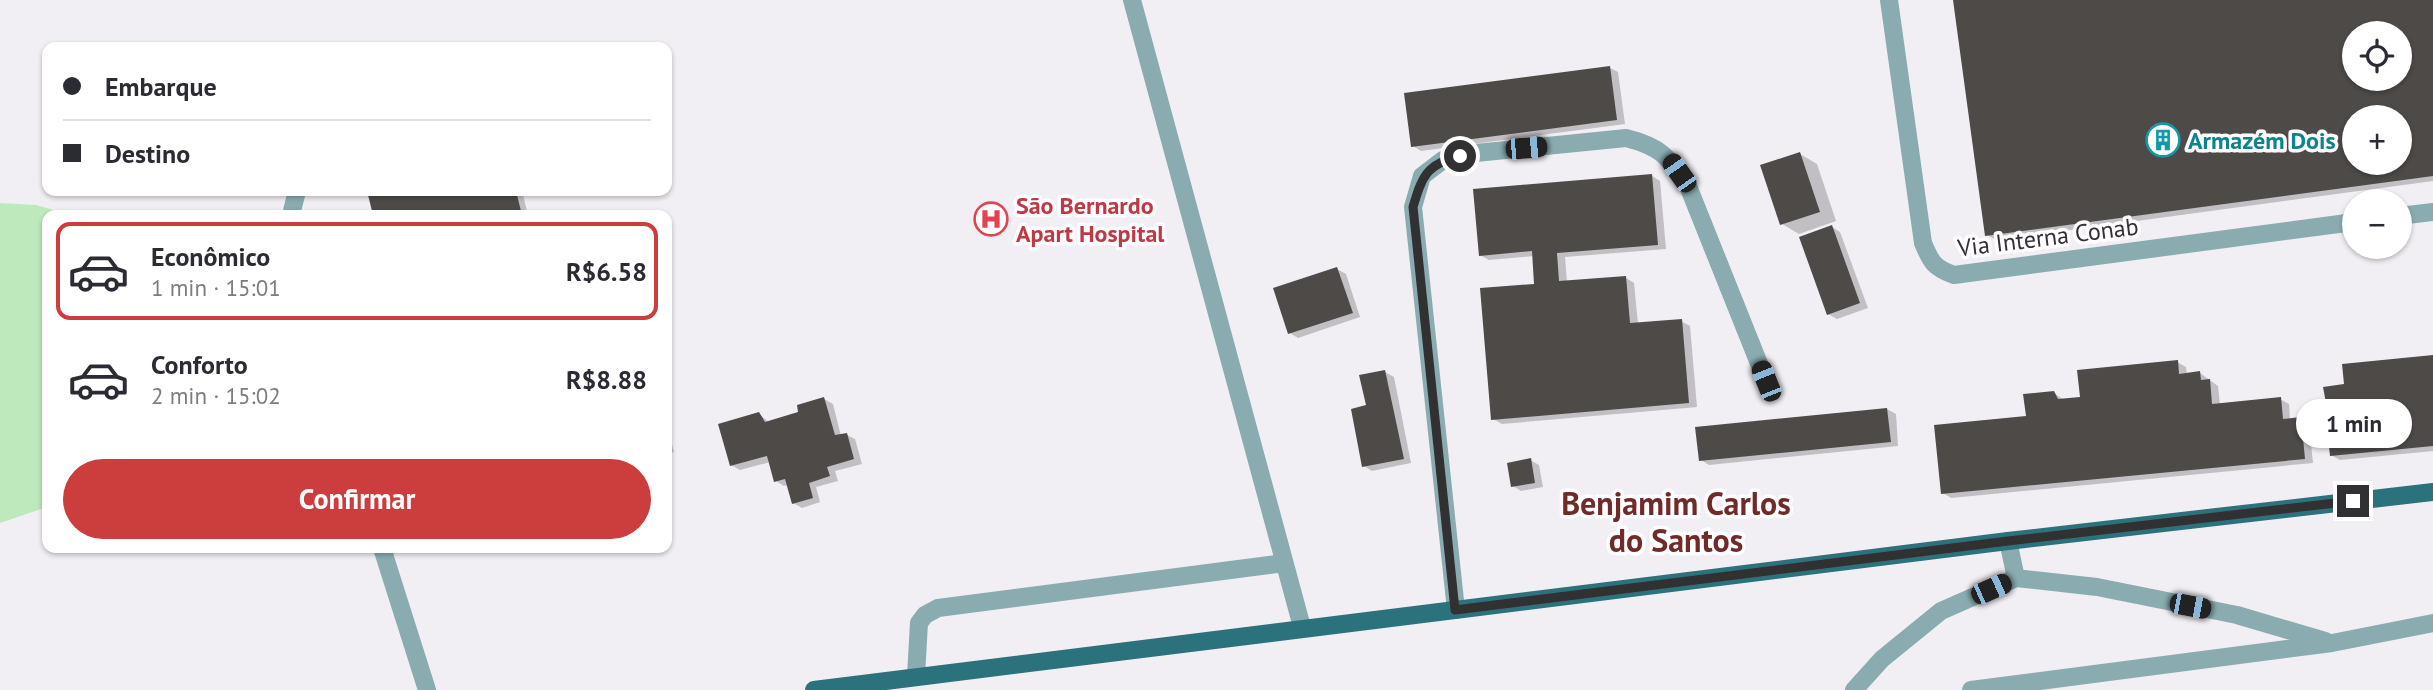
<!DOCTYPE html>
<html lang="pt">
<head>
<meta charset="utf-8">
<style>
  :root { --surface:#fff; --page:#f2f2f3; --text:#2b2b33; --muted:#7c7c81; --line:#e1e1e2; --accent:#cc3d3d }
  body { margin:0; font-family:"PT Sans",sans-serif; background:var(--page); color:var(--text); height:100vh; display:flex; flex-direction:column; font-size:26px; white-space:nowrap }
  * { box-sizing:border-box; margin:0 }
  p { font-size:23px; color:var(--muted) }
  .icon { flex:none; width:38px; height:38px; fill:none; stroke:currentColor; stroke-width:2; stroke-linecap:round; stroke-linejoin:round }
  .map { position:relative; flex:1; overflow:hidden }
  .panel { position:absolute; left:42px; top:210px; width:630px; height:343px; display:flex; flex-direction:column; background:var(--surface); border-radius:14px; box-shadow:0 2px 5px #0004 }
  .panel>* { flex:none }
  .guide { position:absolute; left:42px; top:42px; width:630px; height:154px; border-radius:14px; box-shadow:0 2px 5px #0004; display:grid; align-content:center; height:154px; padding:0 21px; background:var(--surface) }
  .buttons { position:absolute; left:2342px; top:21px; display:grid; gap:14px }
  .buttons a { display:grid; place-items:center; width:70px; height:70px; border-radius:50%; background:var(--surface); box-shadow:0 2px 5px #0004; font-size:35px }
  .end { position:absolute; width:32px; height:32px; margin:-16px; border:9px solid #313032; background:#fff; box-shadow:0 0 0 4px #fff }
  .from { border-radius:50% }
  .bubble { position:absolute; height:49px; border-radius:24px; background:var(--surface); box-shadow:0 2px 5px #0004; font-size:23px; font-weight:700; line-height:49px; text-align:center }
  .car { position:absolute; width:21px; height:42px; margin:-21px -10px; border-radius:9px; box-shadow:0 0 5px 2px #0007; background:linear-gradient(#222 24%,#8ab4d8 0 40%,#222 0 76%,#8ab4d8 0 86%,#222 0) }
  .guide b { display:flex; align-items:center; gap:24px; height:66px; font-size:26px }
  .guide b+b { border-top:2px solid var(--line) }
  .guide i { width:18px; height:18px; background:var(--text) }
  ul { padding:12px 0 0; list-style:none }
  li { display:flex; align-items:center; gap:21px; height:98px; margin:0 14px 10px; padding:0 7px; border:4px solid transparent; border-radius:14px }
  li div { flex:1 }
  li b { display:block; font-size:26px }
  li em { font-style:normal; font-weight:700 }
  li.on { border-color:var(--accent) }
  li>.icon { width:63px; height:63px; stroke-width:1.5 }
  .button { display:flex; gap:14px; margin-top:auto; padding:14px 21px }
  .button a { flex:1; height:80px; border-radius:42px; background:var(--accent); color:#fff; font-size:28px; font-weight:700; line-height:80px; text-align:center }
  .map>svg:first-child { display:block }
</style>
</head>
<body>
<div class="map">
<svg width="2433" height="690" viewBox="0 0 2433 690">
  <rect width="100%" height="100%" fill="#f2eff4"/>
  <path fill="#bde9bc" d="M0,203L36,205L71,215H47V507L0,523Z"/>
  <g fill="#0003" fill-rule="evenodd">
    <path d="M1955,0H2433V181L1996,240L1987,235ZM2354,33H2399V79H2354ZM2354,117H2399V163H2354Z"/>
    <path d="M1610,68L1618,72L1625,124L1421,151L1413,146Z"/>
    <path d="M1800,154L1817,164L1836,221L1799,234L1782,224Z"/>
    <path d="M1652,176L1660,181L1666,249L1565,257L1567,282L1626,278L1634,283L1638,324L1681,321L1690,326L1697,407L1502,424L1493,419L1536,285L1534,256L1489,260L1480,255Z"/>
    <path d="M368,191H522L528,215H375Z"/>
    <path d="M1832,227L1840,232L1868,308L1837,319L1828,314Z"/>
    <path d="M1337,269L1346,274L1360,317L1298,338L1290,333Z"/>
    <path d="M2433,356V451L2340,460L2331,455L2329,431L2316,427L2327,405L2346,386Z"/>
    <path d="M2177,362L2186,367L2187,375L2200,373L2218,386L2220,405L2280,399L2289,404L2290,420L2301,419L2309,424L2313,463L1951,498L1943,493L2054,393L2064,400L2082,399Z"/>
    <path d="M1385,372L1394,377L1411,463L1372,471L1364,466L1368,407Z"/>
    <path d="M824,399L833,404L841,436L847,435L855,439L862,464L835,471L838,481L816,487L820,502L802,508L793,503L788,485L784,486L776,481L770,462L740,470L731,465L759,414L770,423L801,414Z"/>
    <path d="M1887,409L1896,414L1898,446L1709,465L1701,460Z"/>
    <path d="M667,426L674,452L667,454Z"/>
    <path d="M1530,460L1539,465L1543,487L1521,491L1513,486Z"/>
    <path d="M256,548H280L264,552Z"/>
  </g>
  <g fill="#4e4a48" fill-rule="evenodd">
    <path d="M1953,0H2433V176L1985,236ZM2354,33H2399V79H2354ZM2354,117H2399V163H2354Z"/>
    <path d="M1610,66L1617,120L1411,147L1404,93Z"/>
    <path d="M1800,152L1820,212L1780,225L1760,165Z"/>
    <path d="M1652,174L1658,245L1557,253L1559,281L1626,276L1630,323L1682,319L1689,403L1491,420L1480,288L1534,284L1532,251L1479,256L1473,189Z"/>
    <path d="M367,191H516L522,215H373Z"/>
    <path d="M1832,225L1860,303L1827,315L1799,237Z"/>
    <path d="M1337,267L1353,313L1288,334L1273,288Z"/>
    <path d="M2433,355V446L2330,456L2327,427L2315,428L2312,405L2326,403L2323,387L2344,384L2342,364Z"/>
    <path d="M2178,360L2179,374L2200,371L2201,380L2210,379L2212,404L2281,397L2283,419L2301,417L2305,459L1941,494L1934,425L2026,416L2023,394L2054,391L2058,399L2080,397L2077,370Z"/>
    <path d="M1385,370L1404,459L1362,467L1351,409L1366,405L1359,375Z"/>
    <path d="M824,397L835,435L847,433L854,459L827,467L830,476L809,483L813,498L792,504L785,479L774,482L767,456L730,466L718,424L759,412L765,422L798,412L797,405Z"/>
    <path d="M1887,408L1891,442L1699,461L1695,427Z"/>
    <path d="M1531,458L1535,483L1511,487L1507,463Z"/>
  </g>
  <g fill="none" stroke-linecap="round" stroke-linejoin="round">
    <g stroke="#8aacb1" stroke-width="18">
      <path d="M1132,0L1302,627"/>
      <path d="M1889,0L1923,243C1931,262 1934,268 1954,275L2354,222"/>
      <path d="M291,215L297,191"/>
      <path d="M2399,216L2433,212"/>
      <path d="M2008,541L2016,578L2097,587L2237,615L2325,641"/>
      <path d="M382,548L427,690"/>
      <path d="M1456,610L1413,207L1422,176L1443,160L1476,153L1626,138C1662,147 1668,157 1688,186L1766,381"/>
      <path d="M916,676L919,623L925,615L938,608L1284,563"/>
      <path d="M1854,690L1882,659L1941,611L2016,578"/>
      <path d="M1971,690L2332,643L2433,623"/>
    </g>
    <path stroke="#2c727c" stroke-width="18" d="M814,690L2008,541L2433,492"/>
  </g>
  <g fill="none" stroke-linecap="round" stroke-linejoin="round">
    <path stroke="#313032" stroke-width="9" d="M1460,156C1426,164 1422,177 1413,207L1455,610L2008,541L2353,501"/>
  </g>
  <defs>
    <symbol id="building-ring" viewBox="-11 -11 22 22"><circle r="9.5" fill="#fffdff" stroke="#0f9aa8" stroke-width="1.5"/><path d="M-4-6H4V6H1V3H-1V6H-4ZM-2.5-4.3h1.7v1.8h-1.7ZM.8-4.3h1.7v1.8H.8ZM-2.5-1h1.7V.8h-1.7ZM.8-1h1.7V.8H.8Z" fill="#0f9aa8"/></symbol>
    <symbol id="hospital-ring" viewBox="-11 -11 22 22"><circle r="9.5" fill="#fffdff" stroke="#e0444e" stroke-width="1.5"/><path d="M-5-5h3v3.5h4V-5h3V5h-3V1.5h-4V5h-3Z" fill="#e0444e"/></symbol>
  </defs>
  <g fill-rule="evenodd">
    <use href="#building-ring" x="2144" y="121" width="38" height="38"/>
    <use href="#hospital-ring" x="972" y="200" width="38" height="38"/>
  </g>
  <g text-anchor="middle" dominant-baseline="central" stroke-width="7" stroke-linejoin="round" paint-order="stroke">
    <g font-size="24" font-weight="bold" fill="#0d838f" stroke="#fffdff" text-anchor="start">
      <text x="2188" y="140">Armazém Dois</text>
    </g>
    <g font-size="24" font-weight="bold" fill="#be3a42" stroke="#fffdff" text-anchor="start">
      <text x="1016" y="205">São Bernardo<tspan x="1016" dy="28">Apart Hospital</tspan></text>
    </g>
    <g font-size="24" fill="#313032" stroke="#fffdff">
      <text transform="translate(2048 237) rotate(-7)">Via Interna Conab</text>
    </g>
    <g font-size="32" font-weight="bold" fill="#702a28" stroke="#fffdff">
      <text x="1676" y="503">Benjamim Carlos<tspan x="1676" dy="37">do Santos</tspan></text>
    </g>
  </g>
</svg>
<div class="buttons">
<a><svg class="icon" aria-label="locate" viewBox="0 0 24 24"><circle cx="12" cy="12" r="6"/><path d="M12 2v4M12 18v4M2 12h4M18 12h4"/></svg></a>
<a>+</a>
<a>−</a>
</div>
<i class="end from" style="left:1460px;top:156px"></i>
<i class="end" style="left:2353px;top:501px"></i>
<div class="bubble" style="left:2296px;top:399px;width:116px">1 min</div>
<i class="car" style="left:1526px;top:148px;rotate:85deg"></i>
<i class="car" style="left:1679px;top:173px;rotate:325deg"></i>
<i class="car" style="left:1766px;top:381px;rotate:338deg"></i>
<i class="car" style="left:1991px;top:589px;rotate:66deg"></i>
<i class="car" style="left:2190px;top:606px;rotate:101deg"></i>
<div class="guide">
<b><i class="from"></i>Embarque</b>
<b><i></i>Destino</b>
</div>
<section class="panel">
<ul>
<li class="on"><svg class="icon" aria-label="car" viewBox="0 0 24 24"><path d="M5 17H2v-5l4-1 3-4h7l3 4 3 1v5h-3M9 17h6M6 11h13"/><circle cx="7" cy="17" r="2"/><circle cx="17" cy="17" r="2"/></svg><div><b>Econômico</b><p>1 min · 15:01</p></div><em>R$6.58</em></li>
<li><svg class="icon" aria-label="car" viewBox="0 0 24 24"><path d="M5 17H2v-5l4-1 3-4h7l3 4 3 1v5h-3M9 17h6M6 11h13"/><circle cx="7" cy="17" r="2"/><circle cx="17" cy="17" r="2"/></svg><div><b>Conforto</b><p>2 min · 15:02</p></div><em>R$8.88</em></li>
</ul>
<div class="button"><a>Confirmar</a></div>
</section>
</div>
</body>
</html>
